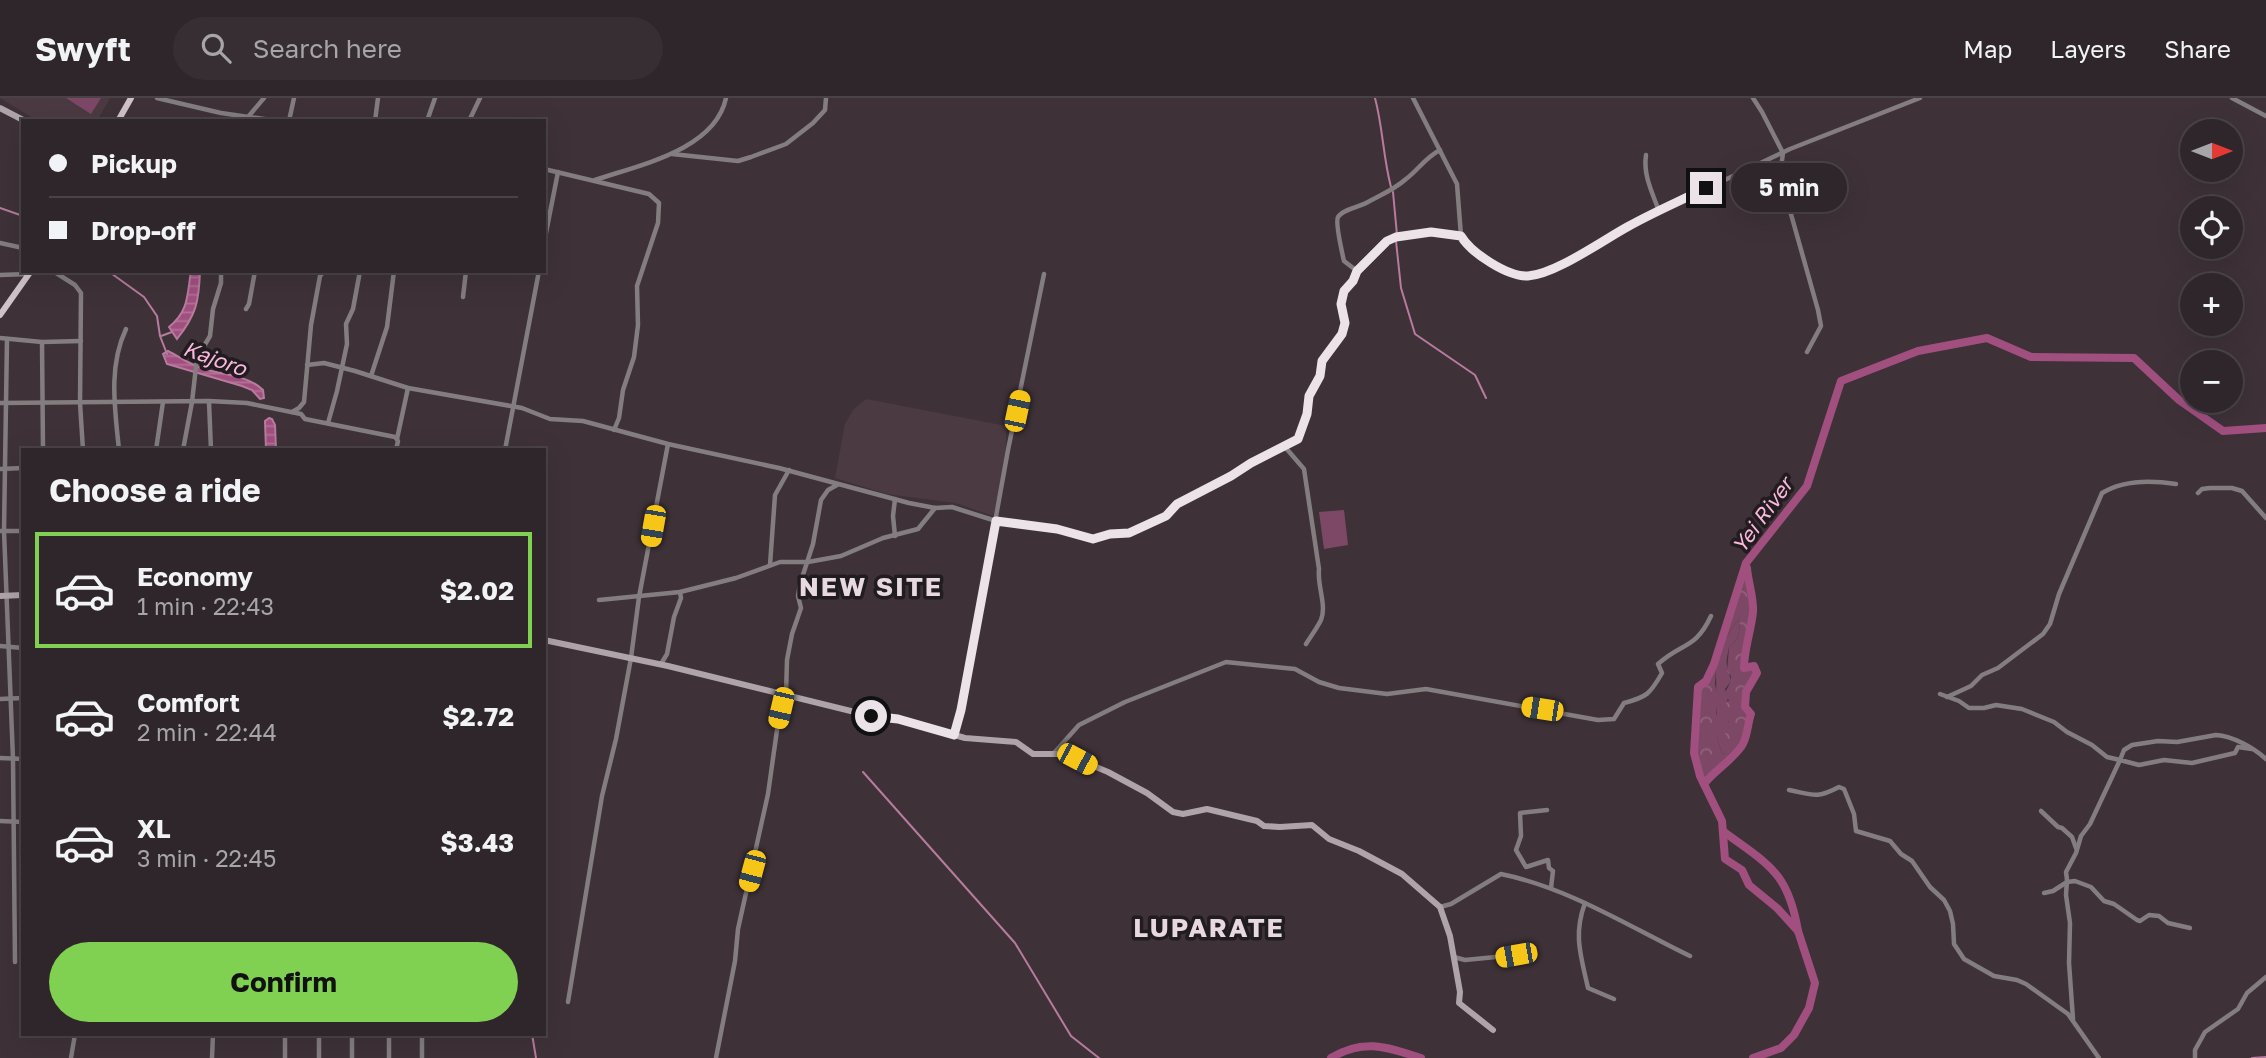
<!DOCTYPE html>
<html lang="en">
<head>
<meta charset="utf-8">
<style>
  :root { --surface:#2e262a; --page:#362e32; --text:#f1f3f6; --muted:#a7a5a8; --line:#494347; --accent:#80d051 }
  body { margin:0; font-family:"Golos Text",sans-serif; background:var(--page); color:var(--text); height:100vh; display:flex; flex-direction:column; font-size:26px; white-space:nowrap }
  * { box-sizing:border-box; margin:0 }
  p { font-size:23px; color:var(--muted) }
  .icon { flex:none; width:38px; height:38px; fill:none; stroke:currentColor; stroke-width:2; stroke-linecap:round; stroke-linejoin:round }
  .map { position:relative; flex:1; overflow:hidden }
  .side { position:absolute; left:21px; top:350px; width:525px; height:588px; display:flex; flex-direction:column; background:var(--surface); border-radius:0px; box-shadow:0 7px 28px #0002,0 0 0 2px var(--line) }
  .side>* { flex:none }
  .guide { position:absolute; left:21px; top:21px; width:525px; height:154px; border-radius:0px; box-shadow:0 7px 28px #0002,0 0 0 2px var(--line); display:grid; align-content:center; height:154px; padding:0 28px; background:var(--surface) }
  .needle { width:46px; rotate:90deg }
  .fabs { position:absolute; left:2180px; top:21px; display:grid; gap:14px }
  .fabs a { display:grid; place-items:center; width:63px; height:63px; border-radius:50%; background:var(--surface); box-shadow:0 7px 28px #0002,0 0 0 2px var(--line); font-size:35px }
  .end { position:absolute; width:32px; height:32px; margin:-16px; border:9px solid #ebe3e7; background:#111; box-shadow:0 0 0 4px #111 }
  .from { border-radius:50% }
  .bubble { position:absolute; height:49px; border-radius:24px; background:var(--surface); box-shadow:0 7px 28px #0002,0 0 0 2px var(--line); font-size:23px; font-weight:700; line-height:49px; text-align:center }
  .car { position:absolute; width:21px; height:42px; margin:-21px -10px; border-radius:9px; box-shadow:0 0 5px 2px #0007; background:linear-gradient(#f5c518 24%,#345 0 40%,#f5c518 0 76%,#345 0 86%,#f5c518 0) }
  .guide b { display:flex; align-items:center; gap:24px; height:66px; font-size:26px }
  .guide b+b { border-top:2px solid var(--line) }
  .guide i { width:18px; height:18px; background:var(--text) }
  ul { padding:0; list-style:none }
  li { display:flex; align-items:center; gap:21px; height:116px; margin:0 14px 10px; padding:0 14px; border:4px solid transparent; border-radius:0px }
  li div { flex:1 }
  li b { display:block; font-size:26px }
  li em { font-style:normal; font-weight:700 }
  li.on { border-color:var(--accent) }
  li>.icon { width:63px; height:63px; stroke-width:1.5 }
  h2 { padding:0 28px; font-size:32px; line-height:84px }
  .cta { display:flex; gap:14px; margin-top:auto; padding:14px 28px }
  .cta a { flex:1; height:80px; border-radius:42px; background:var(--accent); color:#111; font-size:28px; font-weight:700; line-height:80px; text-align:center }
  header { display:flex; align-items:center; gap:42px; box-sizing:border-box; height:98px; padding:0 35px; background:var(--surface); border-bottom:2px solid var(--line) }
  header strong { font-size:33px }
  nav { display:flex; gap:38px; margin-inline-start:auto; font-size:24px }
  .search { width:490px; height:63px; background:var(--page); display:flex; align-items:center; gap:18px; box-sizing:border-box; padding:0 24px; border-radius:38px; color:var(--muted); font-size:26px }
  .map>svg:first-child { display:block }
</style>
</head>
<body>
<header>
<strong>Swyft</strong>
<div class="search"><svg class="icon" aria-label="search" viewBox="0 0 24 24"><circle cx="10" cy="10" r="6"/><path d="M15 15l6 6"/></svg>Search here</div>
<nav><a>Map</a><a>Layers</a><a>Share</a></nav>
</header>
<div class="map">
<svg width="2266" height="960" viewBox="0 0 2266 960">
  <defs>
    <pattern id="forest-crowns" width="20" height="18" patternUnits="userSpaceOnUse" patternTransform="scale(1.75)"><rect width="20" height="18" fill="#7d4866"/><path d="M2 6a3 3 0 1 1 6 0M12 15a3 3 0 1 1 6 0" fill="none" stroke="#90627c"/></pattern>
    <pattern id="water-rules" width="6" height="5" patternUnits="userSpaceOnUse" patternTransform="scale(1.75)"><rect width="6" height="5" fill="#a14f7f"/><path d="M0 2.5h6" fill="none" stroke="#b37197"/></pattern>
  </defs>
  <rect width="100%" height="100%" fill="#3e3238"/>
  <g fill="#4c3a43">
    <path d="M0,0H110L97,23H38Z"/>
    <path d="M866,301L1006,328V348L1001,386L993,418L956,405L887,396L835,380L845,326L854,311Z"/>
  </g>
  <g fill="#7d4866">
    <path d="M66,0H101L91,16Z"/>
    <path d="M1344,412L1348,447L1324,451L1319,414Z"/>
    <path d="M1739,520C1740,532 1740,542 1729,549C1728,555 1726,562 1727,568C1729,578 1734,582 1725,591C1731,609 1729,637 1726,655L1722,656L1717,639L1716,572L1727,538Z"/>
  </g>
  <path fill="url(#forest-crowns)" fill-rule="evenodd" d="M1746,465C1748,481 1754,499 1753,515C1751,533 1744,550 1744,569L1754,568L1757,575L1746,594L1745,609L1751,616C1747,627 1748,640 1741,649C1730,664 1714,673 1704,686L1694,655L1698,589L1706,583L1714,566ZM1739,520C1740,532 1740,542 1729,549L1727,573L1731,578L1729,587L1723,598L1729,602L1727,605L1724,606L1722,613L1728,619L1729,624L1725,627L1726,655L1722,656L1717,639L1723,630L1720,619L1716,616L1718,600L1715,586L1716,573L1721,566L1727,538Z"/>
  <g fill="url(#water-rules)" stroke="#b77b9e" stroke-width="2">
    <path d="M191,173H200C199,204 196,217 177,241L169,229C189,213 187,197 191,173Z"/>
    <path d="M168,253C180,259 188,266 204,271C223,277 248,277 263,292L264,300L260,301L252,292L242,288L167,266L163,256Z"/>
    <path d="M269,320L272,321L275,327L276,352H266L265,323Z"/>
  </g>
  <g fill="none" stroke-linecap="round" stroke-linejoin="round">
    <g stroke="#b77b9e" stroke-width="2">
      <path d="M1375,0C1383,30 1383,59 1391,89"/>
      <path d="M1393,94L1397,137"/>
      <path d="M0,110L23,118"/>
      <path d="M1396,143L1401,190L1415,236L1475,277L1486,300"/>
      <path d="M108,173L144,199L157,218L160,238L167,256"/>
      <path d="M161,238L172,234"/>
      <path d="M863,674L1015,845L1071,938L1099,960"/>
      <path d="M532,936L536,960"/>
      <path d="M2252,960L2266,959"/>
    </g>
    <g stroke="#a14f7f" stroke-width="8">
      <path d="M1704,686C1714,673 1730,664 1741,649C1748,640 1747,627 1751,616L1745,609L1746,594L1757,575L1754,568L1744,570C1744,551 1751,533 1753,514C1754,500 1748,484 1747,470"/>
      <path d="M1724,734C1769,767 1788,774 1798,833"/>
      <path d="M1331,960C1363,940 1387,949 1421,960"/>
      <path d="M1753,960L1781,950L1794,937L1809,910L1815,885L1798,833L1777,810L1749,787L1742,772L1725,761L1722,723L1700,678L1694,655L1698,589L1706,583L1714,566L1746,465L1807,388L1841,283L1918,253L1987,240L2031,259L2134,260L2179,302L2223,333L2266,330"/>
    </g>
    <g stroke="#837d80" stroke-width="4.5">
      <path d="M157,0L221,15L278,23"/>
      <path d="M1413,0L1457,86L1461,138L1467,148L1509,175L1530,178L1554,170L1632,126L1790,51L1920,0"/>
      <path d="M1753,0L1762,14L1783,55L1780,77L1818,212L1821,228L1807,254"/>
      <path d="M2232,0L2266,18"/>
      <path d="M248,23V19L264,0"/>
      <path d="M289,23L294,0"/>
      <path d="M375,23L378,0"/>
      <path d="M427,23L435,0"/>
      <path d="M469,23L480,0"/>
      <path d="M672,56L738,63L751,59L786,46L813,25L825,12L826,0"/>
      <path d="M1646,57C1643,77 1652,94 1659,113"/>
      <path d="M544,71L649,96L659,105L658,125L637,188L638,227L634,259L623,292L619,320L614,332"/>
      <path d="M595,82C639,67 715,52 726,0"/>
      <path d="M0,145L23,150"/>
      <path d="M544,145L558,74"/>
      <path d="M53,173L75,187L81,195L80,305L83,352"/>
      <path d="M1357,173L1344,163C1342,154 1335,125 1338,119C1343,111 1360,109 1368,104C1381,97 1395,91 1406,81C1418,72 1425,60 1440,52"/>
      <path d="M0,177L28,176"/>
      <path d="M463,199L466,173"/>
      <path d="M246,211L249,206L255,173"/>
      <path d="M0,240L42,244L81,243"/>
      <path d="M7,241L4,433L13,661L15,864"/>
      <path d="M42,244L43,352"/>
      <path d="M307,267L324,265L355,273L408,290L522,310L550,321L583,323L668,346L779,370L909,405L935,410L952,409L996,423L1057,431L1093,441L1110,436L1129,435L1166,418L1177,406L1231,378L1251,365L1298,341L1307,316L1309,298L1320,278L1322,263L1342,236L1345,225L1341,206L1344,193L1353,183L1357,173L1387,143L1396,140L1431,134L1461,138"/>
      <path d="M371,278L387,229L394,173"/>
      <path d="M209,304L211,352"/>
      <path d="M0,305L209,303L247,305L301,316L305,321L395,339L398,343L396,352"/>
      <path d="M292,314L299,310L304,304L311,227L320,178L324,173"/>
      <path d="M328,325L337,293L347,246L346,226L353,211L360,173"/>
      <path d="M397,341L408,290"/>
      <path d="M1285,349L1304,371L1319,471C1317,488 1327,507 1321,522C1317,530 1311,538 1306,546"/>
      <path d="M119,352C115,311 108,269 126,231"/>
      <path d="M156,352L163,304"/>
      <path d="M183,352L192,304L197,260L210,238L213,211L221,185V173"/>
      <path d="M505,352L539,173"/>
      <path d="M0,371L23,370"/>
      <path d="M2198,395L2202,391L2210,390H2232L2242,393L2266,420"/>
      <path d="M0,433H23"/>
      <path d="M895,438L893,418L895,401"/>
      <path d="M770,467L775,397L789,372"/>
      <path d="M599,502L680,494L736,480L780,464H808L841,458L883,440L918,431L935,410"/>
      <path d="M0,548L23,550"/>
      <path d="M661,566L667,556L674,519L681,500L680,494"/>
      <path d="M1940,596L1959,603L1969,610H1984L1996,607L2022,611L2054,624L2067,634L2092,647L2107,659L2120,662L2090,726L2081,738L2076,755L2066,774L2067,782L2066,797L2070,825L2069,865L2073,921"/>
      <path d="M786,597L787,562L792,536L801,510L798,498L800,486L813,446L821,402L828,392L837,387"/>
      <path d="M1947,599L1971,588L1982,577L1998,570L2043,536L2050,526L2059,496L2102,395C2123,382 2151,382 2176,386"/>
      <path d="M0,601L23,600"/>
      <path d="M954,637L961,612L1008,352L1044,176"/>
      <path d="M2252,651L2238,649L2235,655L2192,665L2164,662L2139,667L2120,662L2124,652L2132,647L2158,643L2177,644L2216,637C2233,638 2254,650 2266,661"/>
      <path d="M1053,656L1079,627L1125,604L1226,564L1295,571L1319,584L1339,590L1387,596L1426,591L1598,622L1614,621L1624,605C1647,599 1650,596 1662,575L1658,566C1682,544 1695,552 1711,518"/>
      <path d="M0,660L23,661"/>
      <path d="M1789,692C1814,697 1816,701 1839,689L1844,691L1854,716L1856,733L1890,743L1901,756L1912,763L1930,789L1944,802L1950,813L1953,826L1954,846L1964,861L1994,878L2017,882L2026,886L2068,916L2099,960"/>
      <path d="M1547,712L1520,715L1521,738L1516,752L1526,769L1548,762L1549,770L1553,773L1551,790"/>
      <path d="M2041,713L2058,729L2062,730L2072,739L2076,750"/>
      <path d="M0,723L23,724"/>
      <path d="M2044,795L2053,793L2067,784L2075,783L2091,789L2104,803L2114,806L2137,822L2140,823L2149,817L2159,818L2168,825L2190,830"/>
      <path d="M1585,805C1573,837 1581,858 1588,890L1614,901"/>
      <path d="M1440,809L1451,806L1501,776C1569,790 1628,828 1690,858"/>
      <path d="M1454,859L1465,862L1516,857"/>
      <path d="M568,904L602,698L616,641L631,560L639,499L668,346"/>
      <path d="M71,960L75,936"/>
      <path d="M212,960L213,936"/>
      <path d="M285,960V936"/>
      <path d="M319,960V936"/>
      <path d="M352,960V936"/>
      <path d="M389,960V936"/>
      <path d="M422,960V936"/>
      <path d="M716,960L735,863L738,831L768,696L778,625L784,596"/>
      <path d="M2195,960V952L2205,934L2238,911L2247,895L2266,879"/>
    </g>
    <g stroke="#aea4a9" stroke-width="6">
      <path d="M0,10L25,23"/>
      <path d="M0,498L23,497"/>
      <path d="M544,542L668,568L871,618L898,621L965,640L1016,644L1033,656H1061L1077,661L1108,674L1147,695L1173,714L1183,716L1207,711L1257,723L1264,728L1280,729L1312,727L1329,741L1359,753L1402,776L1440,809L1450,838L1460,894L1459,905L1493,932"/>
    </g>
    <g stroke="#cfc2c9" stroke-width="6">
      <path d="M118,23L131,0"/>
      <path d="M0,217L31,173"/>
    </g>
  </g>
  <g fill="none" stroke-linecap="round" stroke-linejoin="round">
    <path stroke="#ebe3e7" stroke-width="9" d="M871,618L898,621L954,637L961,612L996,423L1057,431L1093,441L1110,436L1129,435L1166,418L1177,406L1231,378L1251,365L1298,341L1307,316L1309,298L1320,278L1322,263L1342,236L1345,225L1341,206L1344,193L1353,183L1357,173L1387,143L1396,139L1431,134L1461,138C1471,155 1508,179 1528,178C1556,176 1603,142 1629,128C1654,114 1680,103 1706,90"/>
  </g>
  <g text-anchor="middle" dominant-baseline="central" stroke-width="7" stroke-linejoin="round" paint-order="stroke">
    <g font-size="21" font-style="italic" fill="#fcb7dd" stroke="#211c1f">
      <text transform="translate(215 260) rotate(20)">Kajoro</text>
      <text transform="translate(1762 417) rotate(-54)">Yei River</text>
    </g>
    <g font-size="26" font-weight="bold" letter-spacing="2" fill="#e8d9e1" stroke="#211c1f">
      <text x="871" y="488">NEW SITE</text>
      <text x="1209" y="829">LUPARATE</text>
    </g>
  </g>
</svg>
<div class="fabs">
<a><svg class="needle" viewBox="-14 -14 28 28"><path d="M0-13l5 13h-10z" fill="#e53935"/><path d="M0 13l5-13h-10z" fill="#a7a5a8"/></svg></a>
<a><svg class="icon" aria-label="locate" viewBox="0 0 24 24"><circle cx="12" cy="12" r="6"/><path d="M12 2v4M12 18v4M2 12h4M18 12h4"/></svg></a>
<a>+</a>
<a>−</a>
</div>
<i class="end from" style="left:871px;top:618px"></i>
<i class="end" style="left:1706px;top:90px"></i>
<div class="bubble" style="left:1731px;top:65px;width:116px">5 min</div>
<i class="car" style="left:1017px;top:313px;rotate:12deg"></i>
<i class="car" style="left:653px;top:428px;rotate:190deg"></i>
<i class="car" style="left:781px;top:610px;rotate:193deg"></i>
<i class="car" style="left:1542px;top:611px;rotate:279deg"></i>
<i class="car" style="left:1077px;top:661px;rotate:118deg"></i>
<i class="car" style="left:752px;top:773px;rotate:195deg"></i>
<i class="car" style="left:1516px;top:857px;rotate:260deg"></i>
<div class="guide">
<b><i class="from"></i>Pickup</b>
<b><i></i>Drop-off</b>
</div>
<section class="side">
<h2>Choose a ride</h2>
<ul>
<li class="on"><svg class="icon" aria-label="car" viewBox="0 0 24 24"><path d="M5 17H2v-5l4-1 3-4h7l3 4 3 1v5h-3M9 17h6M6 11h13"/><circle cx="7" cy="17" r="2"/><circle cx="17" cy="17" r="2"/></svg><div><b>Economy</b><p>1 min · 22:43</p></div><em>$2.02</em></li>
<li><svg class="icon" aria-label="car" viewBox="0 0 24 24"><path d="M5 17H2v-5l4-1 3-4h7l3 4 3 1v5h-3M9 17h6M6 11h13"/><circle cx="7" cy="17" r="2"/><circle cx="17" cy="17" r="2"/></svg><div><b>Comfort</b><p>2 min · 22:44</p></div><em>$2.72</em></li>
<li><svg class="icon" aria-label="car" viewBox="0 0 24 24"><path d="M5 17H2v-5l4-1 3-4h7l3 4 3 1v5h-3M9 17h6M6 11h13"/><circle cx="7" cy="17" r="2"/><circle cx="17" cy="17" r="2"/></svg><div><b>XL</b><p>3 min · 22:45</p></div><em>$3.43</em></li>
</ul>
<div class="cta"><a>Confirm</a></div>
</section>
</div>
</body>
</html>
